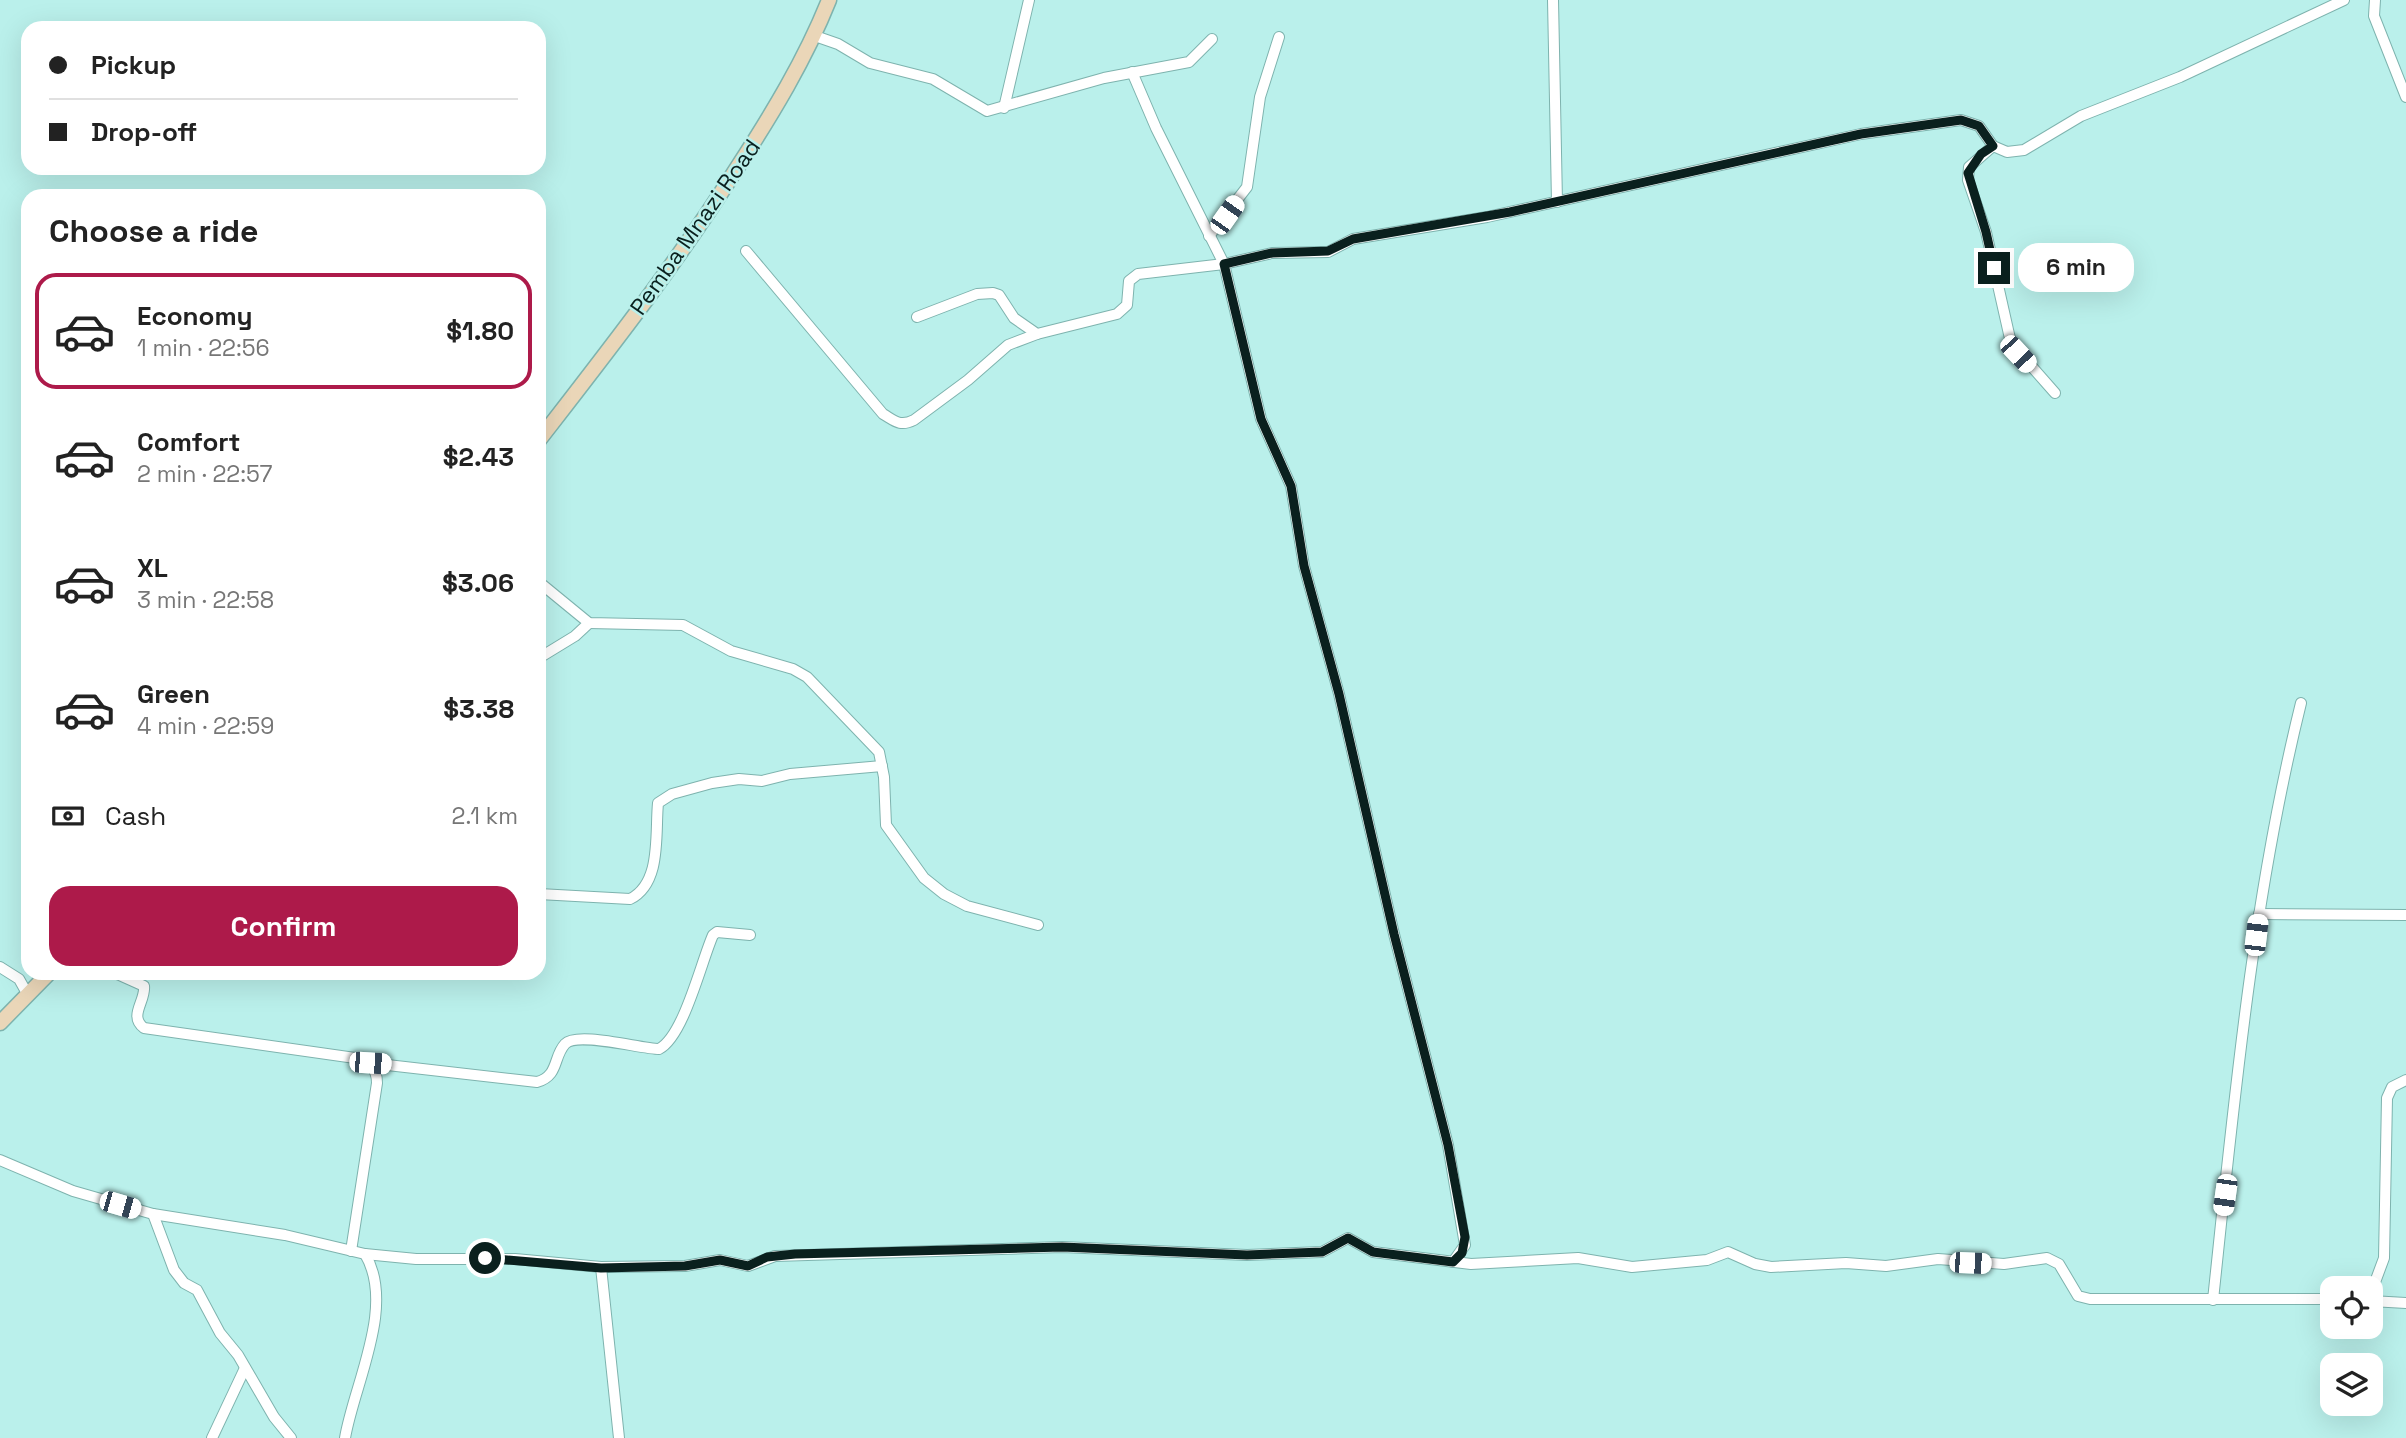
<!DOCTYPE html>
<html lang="en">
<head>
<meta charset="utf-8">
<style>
  :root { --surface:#fff; --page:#f6f6f6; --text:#222; --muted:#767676; --line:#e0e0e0; --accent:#ad1a4a }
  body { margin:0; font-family:"Space Grotesk",sans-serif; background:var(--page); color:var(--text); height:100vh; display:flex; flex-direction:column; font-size:26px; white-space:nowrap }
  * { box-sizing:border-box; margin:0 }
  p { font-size:23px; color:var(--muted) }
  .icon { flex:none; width:38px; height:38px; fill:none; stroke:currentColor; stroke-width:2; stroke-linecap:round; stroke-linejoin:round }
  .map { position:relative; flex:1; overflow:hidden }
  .details { position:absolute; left:21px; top:189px; width:525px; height:791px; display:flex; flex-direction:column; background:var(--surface); border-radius:21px; box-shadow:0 7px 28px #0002 }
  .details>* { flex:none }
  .hud { position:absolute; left:21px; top:21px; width:525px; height:154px; border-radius:21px; box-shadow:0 7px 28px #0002; display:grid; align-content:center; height:154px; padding:0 28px; background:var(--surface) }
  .tools { position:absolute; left:2320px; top:1276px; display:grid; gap:14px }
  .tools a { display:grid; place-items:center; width:63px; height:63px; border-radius:14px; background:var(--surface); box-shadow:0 7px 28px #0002; font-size:35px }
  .end { position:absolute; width:32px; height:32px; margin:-16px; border:9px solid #0a201e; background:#fff; box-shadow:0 0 0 4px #fff }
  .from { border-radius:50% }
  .bubble { position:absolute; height:49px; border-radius:21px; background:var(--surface); box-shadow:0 7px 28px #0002; font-size:23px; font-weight:800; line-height:49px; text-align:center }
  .car { position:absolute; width:21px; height:42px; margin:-21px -10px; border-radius:9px; box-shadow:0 0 5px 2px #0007; background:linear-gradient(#fff 24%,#345 0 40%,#fff 0 76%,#345 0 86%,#fff 0) }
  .hud b { display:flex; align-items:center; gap:24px; height:66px; font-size:26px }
  .hud b+b { border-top:2px solid var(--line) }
  .hud i { width:18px; height:18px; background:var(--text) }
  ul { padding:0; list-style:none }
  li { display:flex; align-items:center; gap:21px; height:116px; margin:0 14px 10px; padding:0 14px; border:4px solid transparent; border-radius:21px }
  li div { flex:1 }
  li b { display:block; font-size:26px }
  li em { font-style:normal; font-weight:800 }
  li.selected { border-color:var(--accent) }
  li>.icon { width:63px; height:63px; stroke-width:1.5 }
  h2 { padding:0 28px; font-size:32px; line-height:84px }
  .pay { display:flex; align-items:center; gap:18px; height:77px; padding:0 28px; font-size:26px }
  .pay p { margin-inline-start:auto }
  .action { display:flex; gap:14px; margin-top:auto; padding:14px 28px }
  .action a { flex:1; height:80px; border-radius:21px; background:var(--accent); color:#fff; font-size:28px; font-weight:800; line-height:80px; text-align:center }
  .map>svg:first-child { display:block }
</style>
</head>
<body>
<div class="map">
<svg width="2406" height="1438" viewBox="0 0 2406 1438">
  <rect width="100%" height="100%" fill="#baf0eb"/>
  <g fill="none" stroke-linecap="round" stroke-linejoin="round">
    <defs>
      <g id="minor">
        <path d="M1553,0L1557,202"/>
        <path d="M2375,0L2374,16L2406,97"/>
        <path d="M815,36L838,44L870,63L933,79L987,111L1104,78L1189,62L1212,39"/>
        <path d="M1132,72L1156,128L1224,264L1261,419L1291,486L1304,566L1339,694L1394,934L1448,1145L1465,1245L1453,1262"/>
        <path d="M1004,108L1029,0"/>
        <path d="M1209,236L1247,187L1260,97L1279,37"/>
        <path d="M746,251L883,414C895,421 900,427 914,420L968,380L1008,345L1037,334"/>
        <path d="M917,317L977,294L993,293L999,295L1014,318L1037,334L1117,314L1127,305L1129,281L1138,274L1224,264L1272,253L1328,252L1353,239L1487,217L1861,134L1961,120L1979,126L1993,146"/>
        <path d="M2055,393L2011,343L1986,232L1968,180L1969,167L1993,146L2007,152L2024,150L2081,116L2180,77L2344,0"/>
        <path d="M539,582L589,623L683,625L731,651L793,669L807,677L879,752L884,777L886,825L924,878L944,894L967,906L1038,925"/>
        <path d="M539,658L575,636L589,623"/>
        <path d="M539,894L630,899C662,883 655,834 658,803L672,794L712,783L739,779L762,781L790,774L882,766"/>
        <path d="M2259,914L2406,915"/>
        <path d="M0,967L19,979L28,995"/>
        <path d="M115,973L144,986C146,1001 128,1016 144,1028L355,1058C369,1061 377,1068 377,1083L351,1251"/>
        <path d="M370,1063L537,1082C559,1076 553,1057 565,1044C577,1031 641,1049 659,1049C684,1036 701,962 713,935L717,932L750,935"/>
        <path d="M0,1160L73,1191L153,1214L285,1235L365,1254L416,1259H515L601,1267L685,1266L720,1260L748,1266L775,1256L1062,1247L1247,1255L1322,1252L1348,1238L1373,1252L1471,1264L1578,1258L1632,1267L1707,1260L1728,1252L1755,1264L1771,1267L1846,1263L1886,1266L1938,1259L2004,1264L2047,1258L2059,1264L2078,1296L2090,1299H2333"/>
        <path d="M153,1214L174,1270L184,1283L197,1290L220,1333L238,1355L274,1417L291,1438"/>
        <path d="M601,1267L619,1438"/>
        <path d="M2371,1293L2384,1258L2387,1098L2392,1087L2406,1080"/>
        <path d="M2213,1300C2234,1101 2253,897 2301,703"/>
        <path d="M2371,1301L2406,1303"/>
        <path d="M212,1438L245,1368"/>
        <path d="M345,1438C354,1384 396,1306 365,1254"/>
      </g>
      <g id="secondary">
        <path d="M539,440C608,351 677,263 737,168C772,114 805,60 829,0"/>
        <path d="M0,1023L49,973"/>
      </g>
    </defs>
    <use href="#minor" stroke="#7eb3ae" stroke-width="12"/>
    <use href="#secondary" stroke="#7eb3ae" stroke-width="17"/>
    <use href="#minor" stroke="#fff" stroke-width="10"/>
    <use href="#secondary" stroke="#ead6b8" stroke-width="14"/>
  </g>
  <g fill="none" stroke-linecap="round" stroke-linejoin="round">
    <path stroke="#0a201e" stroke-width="9" d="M485,1258L601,1268L685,1266L720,1260L748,1266L767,1257L795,1254L1062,1247L1247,1255L1322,1252L1348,1238L1373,1252L1453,1262L1462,1253L1465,1237L1448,1145L1394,934L1339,694L1304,566L1291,486L1261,419L1224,264L1272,253L1328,251L1353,239L1510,212L1861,134L1961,120L1979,126L1993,146L1981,154L1968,173L1986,232L1994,268"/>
  </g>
  <g text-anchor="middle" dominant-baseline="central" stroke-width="5" stroke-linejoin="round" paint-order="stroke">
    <g font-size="23" fill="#0a201e" stroke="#baf0eb">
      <text transform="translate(695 227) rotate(-55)">Pemba Mnazi Road</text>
    </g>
  </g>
</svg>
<div class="tools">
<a><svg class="icon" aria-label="locate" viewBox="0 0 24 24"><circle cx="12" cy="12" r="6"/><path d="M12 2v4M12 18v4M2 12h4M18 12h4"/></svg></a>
<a><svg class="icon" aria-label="layers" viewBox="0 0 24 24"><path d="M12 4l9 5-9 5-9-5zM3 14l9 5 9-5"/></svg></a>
</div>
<i class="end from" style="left:485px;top:1258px"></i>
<i class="end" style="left:1994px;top:268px"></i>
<div class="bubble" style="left:2018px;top:243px;width:116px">6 min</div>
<i class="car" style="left:1227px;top:215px;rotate:35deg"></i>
<i class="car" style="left:2018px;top:354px;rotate:137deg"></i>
<i class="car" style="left:2256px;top:935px;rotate:7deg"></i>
<i class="car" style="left:370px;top:1063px;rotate:94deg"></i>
<i class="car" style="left:2225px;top:1195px;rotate:188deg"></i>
<i class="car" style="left:120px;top:1205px;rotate:106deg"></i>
<i class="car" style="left:1970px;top:1263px;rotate:92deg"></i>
<div class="hud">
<b><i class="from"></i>Pickup</b>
<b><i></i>Drop-off</b>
</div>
<section class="details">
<h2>Choose a ride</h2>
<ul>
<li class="selected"><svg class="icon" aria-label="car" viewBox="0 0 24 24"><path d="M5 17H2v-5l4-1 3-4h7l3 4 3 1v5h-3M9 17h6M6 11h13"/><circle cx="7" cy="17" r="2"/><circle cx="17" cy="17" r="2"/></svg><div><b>Economy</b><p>1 min · 22:56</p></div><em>$1.80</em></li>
<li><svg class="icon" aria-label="car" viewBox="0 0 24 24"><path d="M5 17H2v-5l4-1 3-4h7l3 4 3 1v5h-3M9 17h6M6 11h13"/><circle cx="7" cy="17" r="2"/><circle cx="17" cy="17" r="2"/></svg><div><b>Comfort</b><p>2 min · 22:57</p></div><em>$2.43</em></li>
<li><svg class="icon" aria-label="car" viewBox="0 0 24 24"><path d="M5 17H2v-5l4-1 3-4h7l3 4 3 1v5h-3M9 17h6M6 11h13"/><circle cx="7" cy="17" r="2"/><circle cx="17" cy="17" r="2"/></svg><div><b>XL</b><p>3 min · 22:58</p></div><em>$3.06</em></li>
<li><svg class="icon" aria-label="car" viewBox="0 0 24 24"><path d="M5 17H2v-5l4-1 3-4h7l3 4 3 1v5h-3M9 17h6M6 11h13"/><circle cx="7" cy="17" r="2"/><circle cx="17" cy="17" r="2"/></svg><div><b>Green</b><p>4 min · 22:59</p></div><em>$3.38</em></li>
</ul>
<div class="pay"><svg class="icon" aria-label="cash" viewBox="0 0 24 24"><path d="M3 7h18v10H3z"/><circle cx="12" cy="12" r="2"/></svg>Cash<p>2.1 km</p></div>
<div class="action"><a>Confirm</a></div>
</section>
</div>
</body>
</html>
